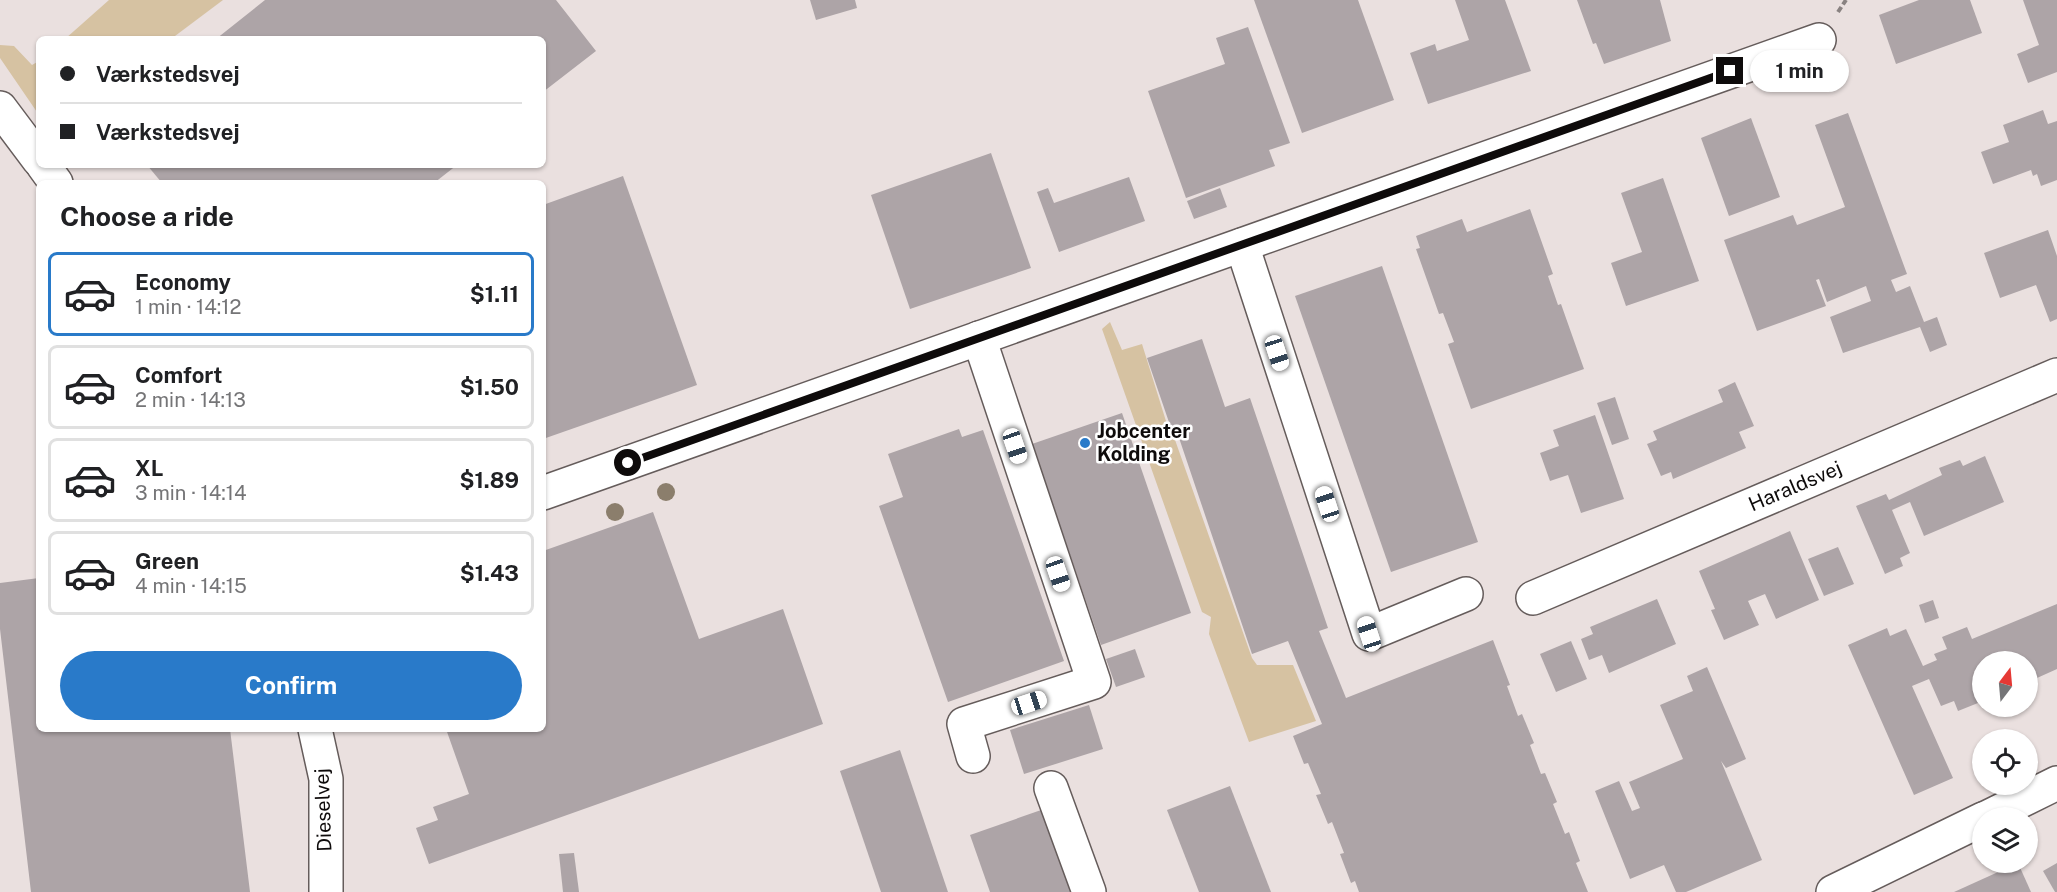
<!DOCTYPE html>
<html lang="en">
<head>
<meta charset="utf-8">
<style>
  :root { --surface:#fff; --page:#f6f6f6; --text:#202124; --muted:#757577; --line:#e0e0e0; --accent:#297ac9 }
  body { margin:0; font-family:"Public Sans",sans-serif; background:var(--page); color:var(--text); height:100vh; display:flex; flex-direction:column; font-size:22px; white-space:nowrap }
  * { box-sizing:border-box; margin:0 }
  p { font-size:20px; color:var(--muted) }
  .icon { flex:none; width:33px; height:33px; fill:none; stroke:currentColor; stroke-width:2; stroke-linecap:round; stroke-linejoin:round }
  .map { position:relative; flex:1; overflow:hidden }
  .sheet { position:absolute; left:36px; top:180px; width:510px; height:552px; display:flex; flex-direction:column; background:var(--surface); border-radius:9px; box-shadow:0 2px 4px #0004 }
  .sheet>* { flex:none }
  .banner { position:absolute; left:36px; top:36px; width:510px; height:132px; border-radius:9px; box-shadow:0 2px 4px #0004; display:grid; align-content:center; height:132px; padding:0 24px; background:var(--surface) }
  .needle { width:39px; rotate:16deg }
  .tools { position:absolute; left:1972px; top:651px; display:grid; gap:12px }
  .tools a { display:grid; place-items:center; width:66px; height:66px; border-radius:50%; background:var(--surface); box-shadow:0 2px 4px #0004; font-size:30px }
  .end { position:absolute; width:27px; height:27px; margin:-14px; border:8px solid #0e0b0b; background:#fff; box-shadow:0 0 0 3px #fff }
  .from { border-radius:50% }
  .bubble { position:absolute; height:42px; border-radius:21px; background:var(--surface); box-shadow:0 2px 4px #0004; font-size:20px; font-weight:700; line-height:42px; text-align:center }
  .car { position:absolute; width:18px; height:36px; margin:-18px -9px; border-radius:8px; box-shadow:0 0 4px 2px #0007; background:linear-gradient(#fff 24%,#345 0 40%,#fff 0 76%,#345 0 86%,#fff 0) }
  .banner b { display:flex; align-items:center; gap:21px; height:57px; font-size:22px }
  .banner b+b { border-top:2px solid var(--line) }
  .banner i { width:15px; height:15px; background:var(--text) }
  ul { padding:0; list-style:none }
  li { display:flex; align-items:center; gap:18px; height:84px; margin:0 12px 9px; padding:0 12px; border:3px solid var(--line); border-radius:9px }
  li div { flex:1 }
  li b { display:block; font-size:22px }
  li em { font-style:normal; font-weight:700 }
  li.on { border-color:var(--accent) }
  li>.icon { width:54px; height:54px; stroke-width:1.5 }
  h2 { padding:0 24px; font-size:27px; line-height:72px }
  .action { display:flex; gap:12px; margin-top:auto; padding:12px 24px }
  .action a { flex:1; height:69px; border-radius:36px; background:var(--accent); color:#fff; font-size:24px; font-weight:700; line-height:69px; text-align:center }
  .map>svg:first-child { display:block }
</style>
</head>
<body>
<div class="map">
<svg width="2057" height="892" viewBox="0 0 2057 892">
  <rect width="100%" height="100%" fill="#eae0df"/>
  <g fill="#d6c2a2">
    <path d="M109,0H223L171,39H65Z"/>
    <path d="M0,45L14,46L32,65L39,61V115L0,58Z"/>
    <path d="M1110,322L1122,350L1142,344L1170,434L1174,437L1252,658L1257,665H1293L1316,721L1249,742L1209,634L1211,617L1202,612L1102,329Z"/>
  </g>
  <g fill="#ada4a7">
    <path d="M265,0H556L596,51L543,92V39H216Z"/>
    <path d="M810,0H855L857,8L816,20Z"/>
    <path d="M1254,0H1358L1394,100L1302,133Z"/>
    <path d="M1455,0H1505L1531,71L1428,104L1410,53L1435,44L1437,51L1469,40Z"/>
    <path d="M1577,0H1660L1671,41L1604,64L1596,43L1593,44Z"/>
    <path d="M1919,0H1970L1982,33L1896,64L1879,15Z"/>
    <path d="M2023,0H2057V72L2028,83L2017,54L2039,45Z"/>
    <path d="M1248,27L1290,143L1269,150L1275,166L1186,198L1148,91L1225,64L1216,38Z"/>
    <path d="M2043,110L2048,124L2057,121V180L2041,186L2037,174L2033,176L2031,170L1993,184L1981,152L2009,142L2003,125Z"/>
    <path d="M1848,113L1907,274L1891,280L1896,292L1910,286L1924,322L1937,317L1947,345L1930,352L1920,327L1843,353L1830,317L1871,301L1866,286L1827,302L1819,279L1816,280L1826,306L1757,331L1724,240L1793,215L1797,225L1845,207L1815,125Z"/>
    <path d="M1751,118L1780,197L1729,216L1701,138Z"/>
    <path d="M991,153L1031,268L910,309L871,195Z"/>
    <path d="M147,165H457L434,183H162Z"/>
    <path d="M623,176L697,385L543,439V205Z"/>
    <path d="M1129,177L1145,221L1059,252L1037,192L1048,188L1054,203Z"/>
    <path d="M1663,178L1699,281L1626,306L1611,263L1642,252L1621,193Z"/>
    <path d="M1220,188L1227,207L1194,219L1187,201Z"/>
    <path d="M1530,209L1553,274L1548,276L1558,305L1561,304L1584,369L1471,409L1448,344L1454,342L1443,313L1439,314L1416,249L1420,248L1416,236L1462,219L1467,232Z"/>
    <path d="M2048,230L2057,256V319L2050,322L2036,285L2000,298L1984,253Z"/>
    <path d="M1382,266L1478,542L1391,572L1295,296Z"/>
    <path d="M1202,339L1225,407L1250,398L1328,628L1319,631L1346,698L1493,640L1510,685L1507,686L1518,716L1522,714L1534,743L1530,745L1541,774L1545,773L1557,802L1553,804L1565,834L1569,832L1580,861L1576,863L1588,892H1359L1355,881L1351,883L1340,854L1344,853L1332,822L1328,824L1316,795L1321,794L1308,763L1304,764L1293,736L1322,724L1288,641L1252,654L1176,429L1172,431L1147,358Z"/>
    <path d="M1735,382L1754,426L1739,432L1746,448L1673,479L1671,472L1661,476L1647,444L1657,440L1653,431L1723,402L1718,390Z"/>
    <path d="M1615,397L1629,439L1612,445L1597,403Z"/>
    <path d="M1122,413L1191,613L1101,645L1032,444Z"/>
    <path d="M1595,415L1624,499L1581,513L1568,475L1550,481L1540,453L1559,446L1553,430Z"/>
    <path d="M959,429L962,437L983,430L1064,661L948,702L879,506L903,497L888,454Z"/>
    <path d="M1985,456L2004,502L1924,536L1910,502L1892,510L1910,553L1900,558L1903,566L1885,574L1856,506L1886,494L1889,500L1942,475L1939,468L1960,460L1963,466Z"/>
    <path d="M653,512L699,639L783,609L823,724L429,864L416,828L438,820L433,807L469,794L446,729H543V551Z"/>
    <path d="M1790,531L1819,600L1776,619L1765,594L1748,601L1759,625L1724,640L1711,610L1715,609L1699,571Z"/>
    <path d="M1838,547L1854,584L1824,596L1808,559Z"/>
    <path d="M39,578V729H230L250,892H31L0,629V583Z"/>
    <path d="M1657,599L1676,644L1609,673L1602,655L1589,660L1581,639L1593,634L1590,627Z"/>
    <path d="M1933,600L1939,618L1925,623L1919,605Z"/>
    <path d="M2057,604V669L2028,682V662H1983V701L1958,711L1954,701L1941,706L1929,679L1912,686L1953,778L1914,795L1848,645L1887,628L1890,636L1906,629L1923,666L1937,660L1934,654L1947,649L1942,637L1967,627L1972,639Z"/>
    <path d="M1571,641L1587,679L1556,692L1540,654Z"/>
    <path d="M1135,649L1145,677L1116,687L1106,659Z"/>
    <path d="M1707,667L1746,759L1726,768L1721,761L1762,860L1686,892H1676L1664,865L1630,879L1595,791L1619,781L1632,811L1640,808L1629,782L1683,759L1660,705L1693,691L1687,676Z"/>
    <path d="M1089,705L1103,749L1024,774L1010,730Z"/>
    <path d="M900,750L948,892H881L840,771Z"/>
    <path d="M1230,786L1271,892H1199L1167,810Z"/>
    <path d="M1044,809L1073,892H990L970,835Z"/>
    <path d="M574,853L579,892H563L559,854Z"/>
    <path d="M2018,863L2031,892H1954Z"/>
    <path d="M2057,863V892H2055L2043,871Z"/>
  </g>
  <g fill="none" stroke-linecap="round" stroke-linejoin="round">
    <defs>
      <g id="minor">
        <path d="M0,108L39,160"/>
        <path d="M43,165L56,183"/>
        <path d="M1242,245L1369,634L1466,594"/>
        <path d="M543,493L1819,40"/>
        <path d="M1533,598L2057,375"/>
        <path d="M315,729L326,779V892"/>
        <path d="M973,756L964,724L1094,682L979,338"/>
        <path d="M1051,788L1089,892"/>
        <path d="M1986,818L2057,783"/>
        <path d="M1833,892L1983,819"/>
      </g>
    </defs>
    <use href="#minor" stroke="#655c5b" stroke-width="36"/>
    <path stroke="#898281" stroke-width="4" stroke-dasharray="6 3" stroke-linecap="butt" d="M1838,12L1846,0"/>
    <use href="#minor" stroke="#fff" stroke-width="33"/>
  </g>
  <g fill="#8b7e6c">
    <circle cx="666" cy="492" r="9"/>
    <circle cx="615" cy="512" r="9"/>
  </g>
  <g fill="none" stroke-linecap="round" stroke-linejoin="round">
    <path stroke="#0e0b0b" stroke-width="8" d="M628,463L1730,71"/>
  </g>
  <circle fill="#297ac9" stroke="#fff" stroke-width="2" cx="1085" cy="443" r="6"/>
  <g text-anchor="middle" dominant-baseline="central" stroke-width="5" stroke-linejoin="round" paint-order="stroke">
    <g font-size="20" font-weight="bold" fill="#0e0b0b" stroke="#fff" text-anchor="start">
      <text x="1097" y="431">Jobcenter<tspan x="1097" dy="23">Kolding</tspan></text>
    </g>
    <g font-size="20" fill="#0e0b0b" stroke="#fff">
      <text transform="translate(1795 486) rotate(-23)">Haraldsvej</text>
      <text transform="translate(323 810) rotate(-92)">Dieselvej</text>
    </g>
  </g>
</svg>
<div class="tools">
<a><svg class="needle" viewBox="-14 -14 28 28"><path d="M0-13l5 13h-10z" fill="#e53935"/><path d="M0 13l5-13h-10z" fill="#757577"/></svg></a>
<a><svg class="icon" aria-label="locate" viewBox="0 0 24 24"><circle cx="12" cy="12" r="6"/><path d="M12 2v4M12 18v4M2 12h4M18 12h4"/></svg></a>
<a><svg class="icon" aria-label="layers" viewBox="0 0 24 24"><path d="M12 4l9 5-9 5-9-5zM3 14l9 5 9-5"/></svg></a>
</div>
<i class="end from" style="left:628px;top:463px"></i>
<i class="end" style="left:1730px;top:71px"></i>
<div class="bubble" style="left:1750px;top:50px;width:99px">1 min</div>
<i class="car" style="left:1277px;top:353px;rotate:162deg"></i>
<i class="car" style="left:1015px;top:446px;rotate:161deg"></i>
<i class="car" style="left:1327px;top:504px;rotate:342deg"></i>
<i class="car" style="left:1058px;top:574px;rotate:161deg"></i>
<i class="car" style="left:1369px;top:634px;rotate:342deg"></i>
<i class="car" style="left:1029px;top:703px;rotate:72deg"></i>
<div class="banner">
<b><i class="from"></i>Værkstedsvej</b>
<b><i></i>Værkstedsvej</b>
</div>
<section class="sheet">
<h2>Choose a ride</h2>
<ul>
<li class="on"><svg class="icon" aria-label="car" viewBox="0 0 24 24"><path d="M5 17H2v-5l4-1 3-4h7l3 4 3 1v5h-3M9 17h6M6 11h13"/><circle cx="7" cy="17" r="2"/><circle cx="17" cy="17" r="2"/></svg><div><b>Economy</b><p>1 min · 14:12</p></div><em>$1.11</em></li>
<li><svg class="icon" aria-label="car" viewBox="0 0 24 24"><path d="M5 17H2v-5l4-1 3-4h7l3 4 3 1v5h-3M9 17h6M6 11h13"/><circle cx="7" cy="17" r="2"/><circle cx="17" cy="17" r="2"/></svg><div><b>Comfort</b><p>2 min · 14:13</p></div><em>$1.50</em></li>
<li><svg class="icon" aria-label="car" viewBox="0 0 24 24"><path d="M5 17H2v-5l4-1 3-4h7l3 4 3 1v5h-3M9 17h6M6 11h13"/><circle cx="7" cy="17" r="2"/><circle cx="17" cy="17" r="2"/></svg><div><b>XL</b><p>3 min · 14:14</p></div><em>$1.89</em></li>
<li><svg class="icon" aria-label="car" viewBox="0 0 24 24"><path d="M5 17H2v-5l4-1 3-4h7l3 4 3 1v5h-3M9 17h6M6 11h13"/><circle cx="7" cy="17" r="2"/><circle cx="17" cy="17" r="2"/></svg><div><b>Green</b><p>4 min · 14:15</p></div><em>$1.43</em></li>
</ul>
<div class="action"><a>Confirm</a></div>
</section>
</div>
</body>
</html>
